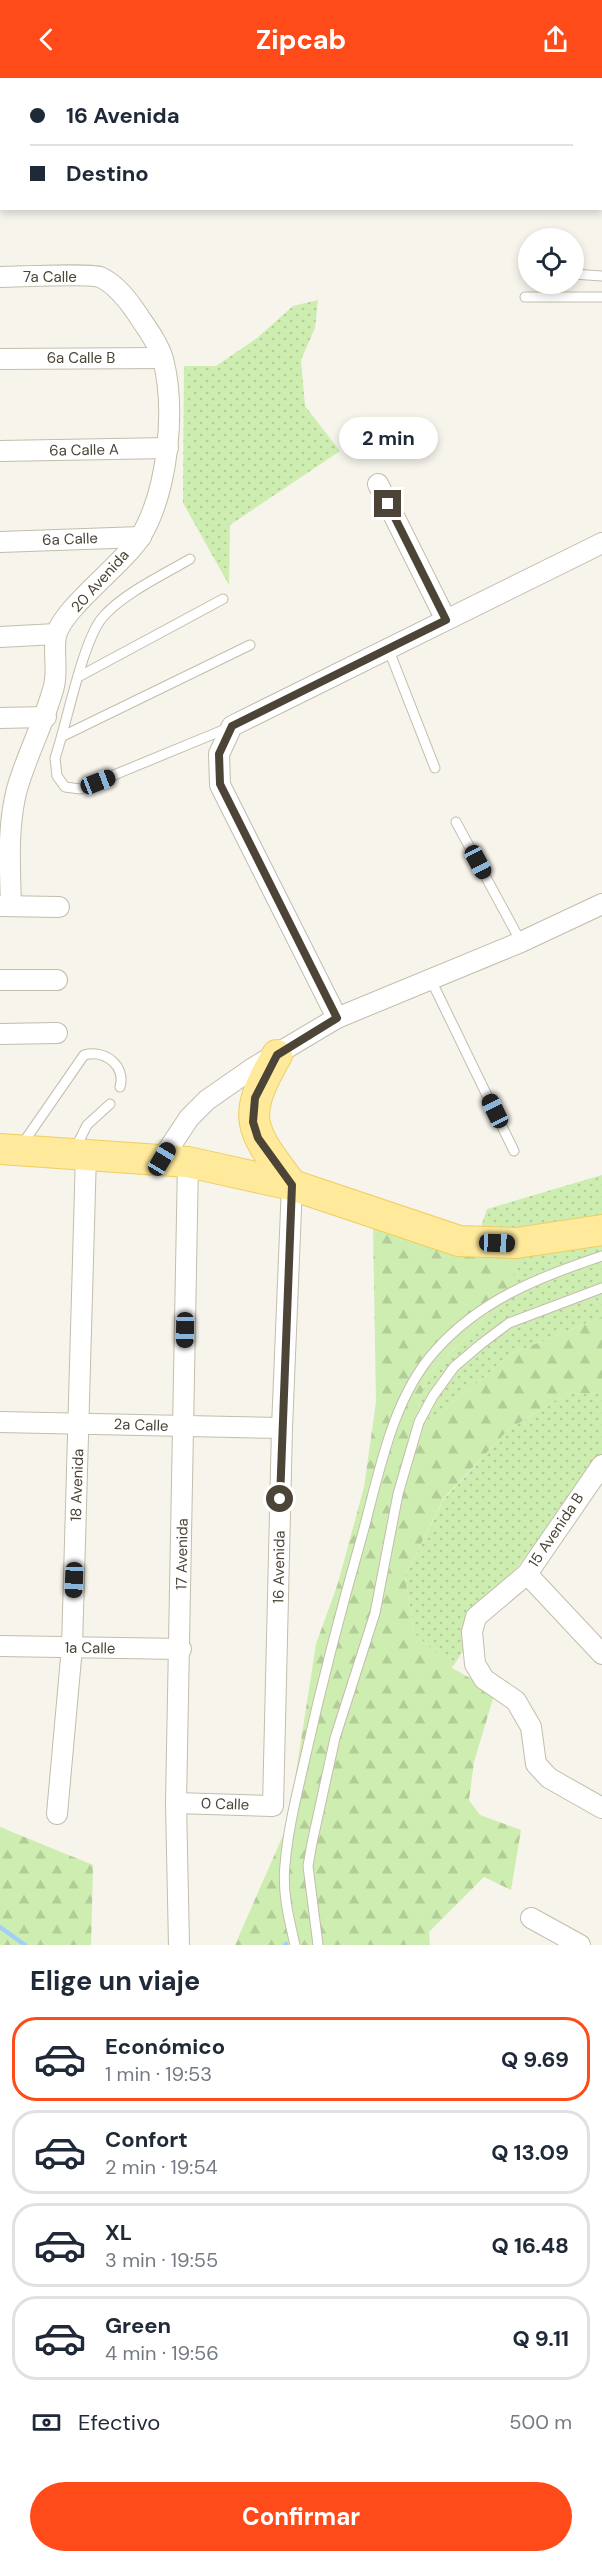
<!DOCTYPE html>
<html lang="es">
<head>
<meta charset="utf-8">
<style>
  :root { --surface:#fff; --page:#f6f6f7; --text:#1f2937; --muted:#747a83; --line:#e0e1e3; --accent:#ff4b19 }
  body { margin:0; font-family:"DM Sans",sans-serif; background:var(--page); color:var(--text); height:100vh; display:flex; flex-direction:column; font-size:22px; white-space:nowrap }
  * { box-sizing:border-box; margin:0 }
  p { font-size:20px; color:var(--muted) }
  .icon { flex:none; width:33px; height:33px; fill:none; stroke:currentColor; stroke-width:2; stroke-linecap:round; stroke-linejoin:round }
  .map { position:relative; height:1867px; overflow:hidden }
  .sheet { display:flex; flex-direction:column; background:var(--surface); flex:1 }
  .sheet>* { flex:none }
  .banner { position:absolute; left:0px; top:0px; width:603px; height:132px; box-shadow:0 3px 9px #0003; display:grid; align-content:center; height:132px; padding:0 30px; background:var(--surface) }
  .tools { position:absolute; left:518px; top:150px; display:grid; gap:12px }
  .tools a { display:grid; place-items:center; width:66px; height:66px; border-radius:50%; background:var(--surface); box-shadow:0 3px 9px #0003; font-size:30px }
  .end { position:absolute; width:27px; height:27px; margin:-14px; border:8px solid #4c4537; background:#fff; box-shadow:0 0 0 3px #fff }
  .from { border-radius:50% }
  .bubble { position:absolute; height:42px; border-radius:21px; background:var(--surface); box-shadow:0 3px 9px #0003; font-size:20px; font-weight:700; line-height:42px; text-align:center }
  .car { position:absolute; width:18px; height:36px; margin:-18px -9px; border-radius:8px; box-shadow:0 0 4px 2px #0007; background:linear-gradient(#222 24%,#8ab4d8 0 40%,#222 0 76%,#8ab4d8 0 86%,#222 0) }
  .banner b { display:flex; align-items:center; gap:21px; height:57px; font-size:22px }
  .banner b+b { border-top:2px solid var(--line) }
  .banner i { width:15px; height:15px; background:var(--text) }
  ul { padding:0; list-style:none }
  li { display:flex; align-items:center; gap:18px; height:84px; margin:0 12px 9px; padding:0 18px; border:3px solid var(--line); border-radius:24px }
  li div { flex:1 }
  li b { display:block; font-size:22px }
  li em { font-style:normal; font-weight:700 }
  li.on { border-color:var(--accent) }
  li>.icon { width:54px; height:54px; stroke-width:1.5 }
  h2 { padding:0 30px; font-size:27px; line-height:72px }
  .pay { display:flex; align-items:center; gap:15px; height:66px; padding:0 30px; font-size:22px }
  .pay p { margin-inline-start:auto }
  .primary-button { display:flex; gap:12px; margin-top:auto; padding:12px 30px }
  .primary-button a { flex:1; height:69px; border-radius:36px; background:var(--accent); color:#fff; font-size:24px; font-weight:700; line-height:69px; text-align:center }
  header { display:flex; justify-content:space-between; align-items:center; height:78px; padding:0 30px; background:var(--accent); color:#fff; font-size:27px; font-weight:700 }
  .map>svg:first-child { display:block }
</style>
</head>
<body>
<header><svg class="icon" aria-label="back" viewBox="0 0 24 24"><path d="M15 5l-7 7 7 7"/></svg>Zipcab<svg class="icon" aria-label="share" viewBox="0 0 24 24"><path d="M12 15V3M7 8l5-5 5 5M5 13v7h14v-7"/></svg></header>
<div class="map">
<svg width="602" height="1867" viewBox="0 0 602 1867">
  <defs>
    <pattern id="green-dots" width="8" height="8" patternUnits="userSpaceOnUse" patternTransform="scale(1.5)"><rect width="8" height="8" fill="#ceeeb1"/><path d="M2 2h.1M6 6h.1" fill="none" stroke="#b3cd99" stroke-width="1.8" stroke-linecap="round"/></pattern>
    <pattern id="forest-firs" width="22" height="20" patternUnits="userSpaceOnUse" patternTransform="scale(1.5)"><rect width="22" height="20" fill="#ceeeb1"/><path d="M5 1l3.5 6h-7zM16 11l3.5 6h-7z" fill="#b3cd99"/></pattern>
  </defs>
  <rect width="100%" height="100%" fill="#f6f4eb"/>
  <g fill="url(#green-dots)">
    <path d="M318,222L315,250L301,282L305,328L340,373L230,447L229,507L183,425L184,288H216L257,260L293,228Z"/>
    <path d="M602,1097V1239L513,1275L442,1334L415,1349L426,1298L472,1254L512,1206L473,1172L487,1131Z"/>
    <path d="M567,1315L602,1316V1376L513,1495L452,1590L414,1555L405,1498L444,1421L507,1353Z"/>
  </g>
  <g fill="url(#forest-firs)">
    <path d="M373,1148L518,1174L512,1206L472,1254L426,1298L415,1349L442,1334L513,1275L602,1239V1316L567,1315L507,1353L444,1420L405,1498L414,1555L452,1590L495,1614L474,1684L469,1722L480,1737L521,1752L511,1812L484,1799L429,1854L430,1867H235L288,1746L316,1566L338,1505L364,1409L376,1324Z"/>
    <path d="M0,1749L93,1787L91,1867H0Z"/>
  </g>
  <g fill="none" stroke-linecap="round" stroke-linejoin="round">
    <g stroke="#a3cff7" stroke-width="4.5">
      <path d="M0,1849L25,1867"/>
      <path d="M285,1867L286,1866"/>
    </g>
    <defs>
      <g id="lane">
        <path d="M573,196L602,198"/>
        <path d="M525,219H602"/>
        <path d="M190,481C163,497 122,516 102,540C82,565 67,645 55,680L57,698L65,709L80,711L228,650"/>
        <path d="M388,570L435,690"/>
        <path d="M80,598L223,521"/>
        <path d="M63,658L250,567"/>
        <path d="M456,744L521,864"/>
        <path d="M431,902L514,1073"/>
        <path d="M21,1068L84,977C105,971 126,988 120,1009"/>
        <path d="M75,1071L87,1047L110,1026"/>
        <path d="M295,1867C289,1841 282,1814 285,1787C288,1749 298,1712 306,1676C322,1605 340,1535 360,1465C378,1402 390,1323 435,1273C480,1222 539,1199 602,1178"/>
        <path d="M318,1867L308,1788L312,1765L335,1660L375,1535L398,1416L419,1344L433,1318L454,1289L481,1266L509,1245L602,1210"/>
      </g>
      <g id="street">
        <path d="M0,199C18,199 88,195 100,199C114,205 128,222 136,234C145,248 158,264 163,281C176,332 168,412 141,458C125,485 62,530 56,558C53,574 58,592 54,608C45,643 27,676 17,711C7,749 10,789 11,828"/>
        <path d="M0,281L162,280"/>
        <path d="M0,373L168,370"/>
        <path d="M378,406L446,542"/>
        <path d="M0,464L141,459"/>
        <path d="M0,559L56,556"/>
        <path d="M0,640L46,639"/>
        <path d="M0,828L59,829"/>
        <path d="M0,902H57"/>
        <path d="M337,940L220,707L219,676L232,648L602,465"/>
        <path d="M0,956L57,955"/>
        <path d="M162,1081L189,1040L207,1022L253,990L337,940L521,864L602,826"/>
        <path d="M0,1344L282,1350"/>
        <path d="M602,1387L527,1496L476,1539L472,1554L475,1586L484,1601L516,1623L531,1649L536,1686L549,1700L602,1730"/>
        <path d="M527,1496L602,1576"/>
        <path d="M0,1568L181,1571"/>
        <path d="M176,1725L273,1728L282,1350L292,1107"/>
        <path d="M57,1736L72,1569L86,1076"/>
        <path d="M531,1840L580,1867"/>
        <path d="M179,1867L176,1725L188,1084"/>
      </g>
      <g id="primary">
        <path d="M277,977C240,1041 250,1051 292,1107"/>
        <path d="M0,1071L188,1084L292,1107L459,1163L516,1165L602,1152"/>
      </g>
    </defs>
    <use href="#lane" stroke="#c3bdac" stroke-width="11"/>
    <use href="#street" stroke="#c3bdac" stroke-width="22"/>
    <use href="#primary" stroke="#efce60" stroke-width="32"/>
    <use href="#lane" stroke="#fff" stroke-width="9"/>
    <use href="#street" stroke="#fff" stroke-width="20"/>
    <use href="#primary" stroke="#ffe99b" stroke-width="30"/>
  </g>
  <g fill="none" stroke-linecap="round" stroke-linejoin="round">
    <path stroke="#4c4537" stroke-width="8" d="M280,1421L292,1107L258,1060L253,1044L255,1020L277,977L337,940L220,706L219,676L232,648L446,542L388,426"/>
  </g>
  <g text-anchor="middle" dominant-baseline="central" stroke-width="5" stroke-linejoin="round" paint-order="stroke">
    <g font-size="15" fill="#4c4537" stroke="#fff">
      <text x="50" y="199">7a Calle</text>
      <text x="81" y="280">6a Calle B</text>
      <text transform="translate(84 372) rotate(-1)">6a Calle A</text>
      <text transform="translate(70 461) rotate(-2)">6a Calle</text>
      <text transform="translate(100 503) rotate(-48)">20 Avenida</text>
      <text transform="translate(141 1347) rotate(2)">2a Calle</text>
      <text transform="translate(77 1407) rotate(-88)">18 Avenida</text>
      <text transform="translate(556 1452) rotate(-56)">15 Avenida B</text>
      <text transform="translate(182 1476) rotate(-89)">17 Avenida</text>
      <text transform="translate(279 1489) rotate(-89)">16 Avenida</text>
      <text transform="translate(90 1570) rotate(1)">1a Calle</text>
      <text transform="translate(225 1726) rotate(2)">0 Calle</text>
    </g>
  </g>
</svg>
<div class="tools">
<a><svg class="icon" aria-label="locate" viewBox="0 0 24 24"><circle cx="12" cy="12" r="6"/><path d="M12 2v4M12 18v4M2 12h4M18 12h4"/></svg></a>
</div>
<i class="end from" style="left:280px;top:1421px"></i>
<i class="end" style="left:388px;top:426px"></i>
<div class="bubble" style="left:339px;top:339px;width:99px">2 min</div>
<i class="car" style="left:98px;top:704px;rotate:69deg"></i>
<i class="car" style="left:478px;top:784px;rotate:152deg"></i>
<i class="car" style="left:495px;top:1033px;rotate:334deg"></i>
<i class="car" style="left:162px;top:1081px;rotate:31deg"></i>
<i class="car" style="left:497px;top:1165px;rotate:92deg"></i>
<i class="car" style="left:185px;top:1252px;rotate:181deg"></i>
<i class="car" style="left:74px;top:1502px;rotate:182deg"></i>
<div class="banner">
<b><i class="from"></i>16 Avenida</b>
<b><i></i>Destino</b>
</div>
</div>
<section class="sheet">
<h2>Elige un viaje</h2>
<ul>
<li class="on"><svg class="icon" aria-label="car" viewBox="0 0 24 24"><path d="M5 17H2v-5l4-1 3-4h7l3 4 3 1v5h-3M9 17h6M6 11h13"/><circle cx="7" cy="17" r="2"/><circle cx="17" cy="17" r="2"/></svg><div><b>Económico</b><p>1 min · 19:53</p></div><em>Q 9.69</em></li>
<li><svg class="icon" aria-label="car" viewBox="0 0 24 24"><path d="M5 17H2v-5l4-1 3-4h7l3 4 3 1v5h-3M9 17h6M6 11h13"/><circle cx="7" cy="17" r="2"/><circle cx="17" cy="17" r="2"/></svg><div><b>Confort</b><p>2 min · 19:54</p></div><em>Q 13.09</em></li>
<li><svg class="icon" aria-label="car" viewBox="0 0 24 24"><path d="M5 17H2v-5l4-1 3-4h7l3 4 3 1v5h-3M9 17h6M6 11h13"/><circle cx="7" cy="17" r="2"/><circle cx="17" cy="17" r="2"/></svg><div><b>XL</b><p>3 min · 19:55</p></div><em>Q 16.48</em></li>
<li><svg class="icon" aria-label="car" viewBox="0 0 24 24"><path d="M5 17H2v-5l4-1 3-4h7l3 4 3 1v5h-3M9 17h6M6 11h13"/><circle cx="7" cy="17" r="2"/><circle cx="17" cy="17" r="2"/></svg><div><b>Green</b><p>4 min · 19:56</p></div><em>Q 9.11</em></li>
</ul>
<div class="pay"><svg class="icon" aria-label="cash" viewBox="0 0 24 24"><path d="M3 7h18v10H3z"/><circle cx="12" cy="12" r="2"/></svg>Efectivo<p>500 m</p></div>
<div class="primary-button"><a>Confirmar</a></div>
</section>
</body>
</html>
